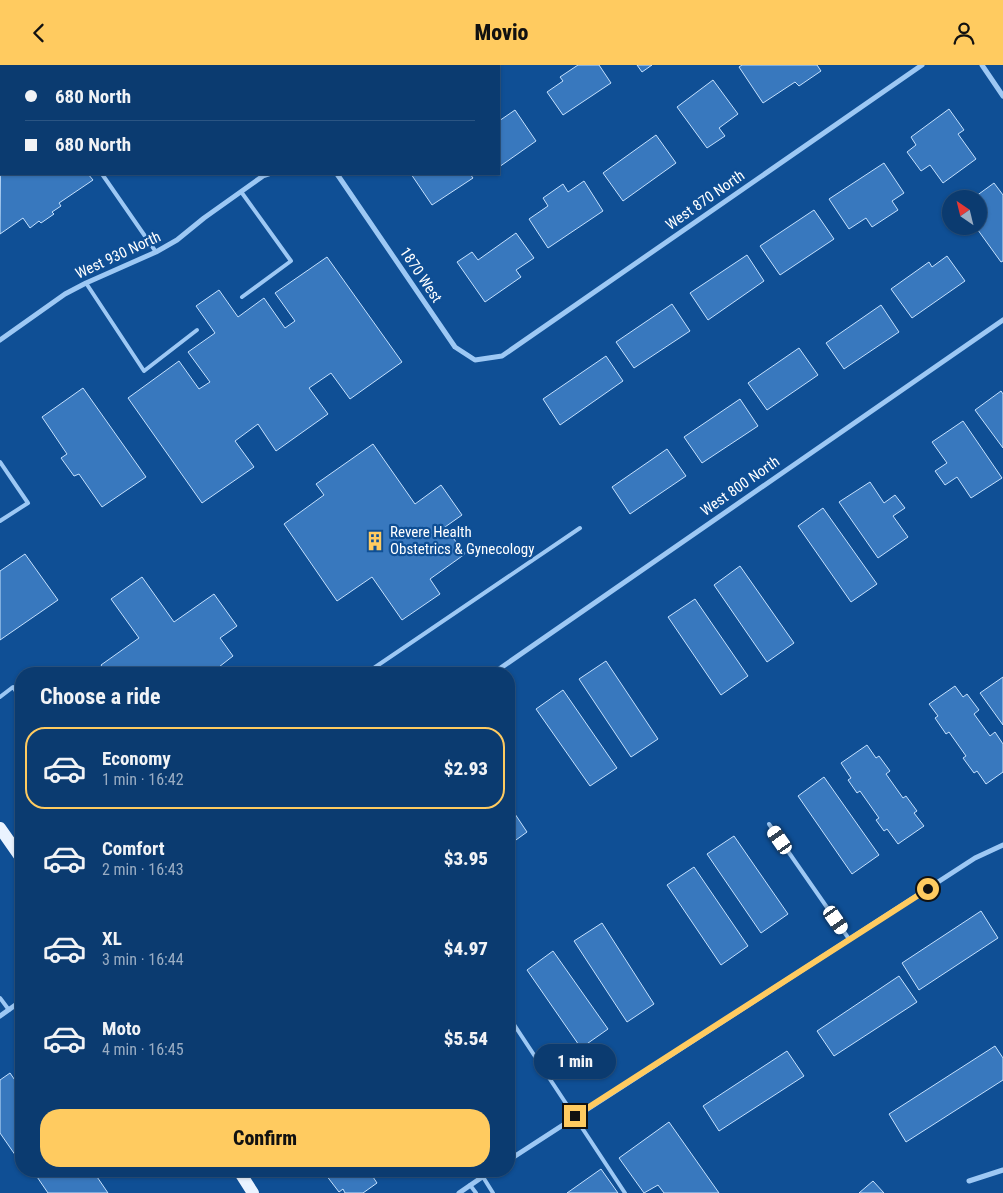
<!DOCTYPE html>
<html lang="en">
<head>
<meta charset="utf-8">
<style>
  :root { --surface:#0b3b70; --page:#194678; --text:#f1f3f6; --muted:#9aadc3; --line:#2b5583; --accent:#ffcb60 }
  body { margin:0; font-family:"Roboto Condensed",sans-serif; background:var(--page); color:var(--text); height:100vh; display:flex; flex-direction:column; font-size:19px; white-space:nowrap }
  * { box-sizing:border-box; margin:0 }
  p { font-size:16px; color:var(--muted) }
  .icon { flex:none; width:28px; height:28px; fill:none; stroke:currentColor; stroke-width:2; stroke-linecap:round; stroke-linejoin:round }
  .map { position:relative; flex:1; overflow:hidden }
  .panel { position:absolute; left:15px; top:602px; width:500px; height:510px; display:flex; flex-direction:column; background:var(--surface); border-radius:20px; box-shadow:0 1px 4px #0004,0 0 0 1px var(--line) }
  .panel>* { flex:none }
  .guide { position:absolute; left:0px; top:0px; width:500px; height:110px; box-shadow:0 1px 4px #0004,0 0 0 1px var(--line); display:grid; align-content:center; height:110px; padding:0 25px; background:var(--surface) }
  .needle { width:32px; rotate:325deg }
  .controls { position:absolute; left:942px; top:125px; display:grid; gap:10px }
  .controls a { display:grid; place-items:center; width:45px; height:45px; border-radius:50%; background:var(--surface); box-shadow:0 1px 4px #0004,0 0 0 1px var(--line); font-size:25px }
  .end { position:absolute; width:22px; height:22px; margin:-11px; border:6px solid #ffcb60; background:#111; box-shadow:0 0 0 2px #111 }
  .from { border-radius:50% }
  .bubble { position:absolute; height:35px; border-radius:18px; background:var(--surface); box-shadow:0 1px 4px #0004,0 0 0 1px var(--line); font-size:16px; font-weight:800; line-height:35px; text-align:center }
  .car { position:absolute; width:15px; height:30px; margin:-15px -8px; border-radius:6px; box-shadow:0 0 4px 1px #0007; background:linear-gradient(#fff 24%,#345 0 40%,#fff 0 76%,#345 0 86%,#fff 0) }
  .guide b { display:flex; align-items:center; gap:18px; height:48px; font-size:19px }
  .guide b+b { border-top:1px solid var(--line) }
  .guide i { width:12px; height:12px; background:var(--text) }
  ul { padding:0; list-style:none }
  li { display:flex; align-items:center; gap:15px; height:82px; margin:0 10px 8px; padding:0 15px; border:2px solid transparent; border-radius:20px }
  li div { flex:1 }
  li b { display:block; font-size:19px }
  li em { font-style:normal; font-weight:800 }
  li.current { border-color:var(--accent) }
  li>.icon { width:45px; height:45px; stroke-width:1.5 }
  h2 { padding:0 25px; font-size:22px; line-height:60px }
  .cta { display:flex; gap:10px; margin-top:auto; padding:10px 25px }
  .cta a { flex:1; height:58px; border-radius:20px; background:var(--accent); color:#111; font-size:20px; font-weight:800; line-height:58px; text-align:center }
  header { display:flex; justify-content:space-between; align-items:center; height:65px; padding:0 25px; background:var(--accent); color:#111; font-size:22px; font-weight:800 }
  .map>svg:first-child { display:block }
</style>
</head>
<body>
<header><svg class="icon" aria-label="back" viewBox="0 0 24 24"><path d="M15 5l-7 7 7 7"/></svg>Movio<svg class="icon" aria-label="person" viewBox="0 0 24 24"><circle cx="12" cy="8" r="4"/><path d="M4 21q1-7 8-7t8 7"/></svg></header>
<div class="map">
<svg width="1003" height="1128" viewBox="0 0 1003 1128">
  <rect width="100%" height="100%" fill="#0f4f95"/>
  <g fill="#3878be" stroke="#c5e1fe">
    <path d="M578,0H599L611,18L563,50L547,27L563,16L560,12Z"/>
    <path d="M637,0H652L642,7Z"/>
    <path d="M742,0H817L821,6L799,21L795,17L763,38L739,2Z"/>
    <path d="M713,15L738,49L719,63L725,71L707,83L677,42Z"/>
    <path d="M1,19V109H88L93,115L59,138L61,141L52,147L54,149L41,158L39,156L30,163L23,153L0,169Z"/>
    <path d="M949,44L964,65L958,69L976,94L943,118L930,100L921,106L907,87L916,80L911,72Z"/>
    <path d="M515,45L536,76L499,102V56Z"/>
    <path d="M656,70L676,98L623,136L603,108Z"/>
    <path d="M884,98L904,128L892,136L898,145L872,162L866,153L849,164L829,134Z"/>
    <path d="M411,109H470L473,113L432,140Z"/>
    <path d="M584,116L603,146L548,183L529,154L548,141L543,133L563,119L568,127Z"/>
    <path d="M994,118L1003,130V196L1001,197L975,161H979V134H972Z"/>
    <path d="M814,145L834,174L780,210L760,181Z"/>
    <path d="M516,168L534,193L516,205L521,212L485,237L457,197L472,187L478,195Z"/>
    <path d="M747,190L764,216L708,255L690,228Z"/>
    <path d="M947,191L965,216L912,253L891,224L929,197L932,202Z"/>
    <path d="M327,192L402,297L350,334L331,308L309,323L328,349L276,386L258,359L235,376L254,402L202,438L128,333L179,296L199,324L210,317L188,287L215,268L196,241L219,225L238,252L264,233L285,263L295,256L275,228Z"/>
    <path d="M672,239L690,266L634,303L616,277Z"/>
    <path d="M881,240L899,267L844,304L826,278Z"/>
    <path d="M799,283L818,310L767,345L748,318Z"/>
    <path d="M606,291L623,316L560,360L543,334Z"/>
    <path d="M83,323L146,412L102,442L79,409L74,411L61,393L67,389L42,352Z"/>
    <path d="M1001,326L1003,329V383L975,345Z"/>
    <path d="M740,334L758,361L702,398L684,372Z"/>
    <path d="M963,356L1002,413L971,433L957,412L945,420L935,406L947,398L932,377Z"/>
    <path d="M373,379L415,439L441,420L462,450L445,462L465,489L430,514L440,529L402,555L372,512L337,536L284,459L324,430L316,419Z"/>
    <path d="M667,384L686,411L630,449L612,422Z"/>
    <path d="M870,417L884,438L895,430L905,443L893,451L908,472L878,493L839,437Z"/>
    <path d="M823,443L877,519L851,537L798,461Z"/>
    <path d="M25,489L58,535L0,575V506Z"/>
    <path d="M740,501L794,578L767,597L714,520Z"/>
    <path d="M142,512L174,557L214,529L237,561L220,573L233,591L210,609H107L101,600L139,573L111,534Z"/>
    <path d="M695,534L748,611L721,630L668,552Z"/>
    <path d="M606,596L658,674L631,692L579,614Z"/>
    <path d="M1003,612V660L980,628Z"/>
    <path d="M955,621L963,632L967,629L979,645L974,649L990,671L995,667L1003,679V707L986,719L977,706L974,708L963,693L966,691L949,667L946,669L935,653L938,651L929,639Z"/>
    <path d="M563,625L617,703L590,721L536,644Z"/>
    <path d="M867,680L876,693L879,691L890,706L886,709L903,733L906,731L917,746L914,748L924,761L898,779L887,764L884,766L876,755L879,753L860,726L857,728L848,715L851,713L841,698Z"/>
    <path d="M824,712L879,790L852,809L798,731Z"/>
    <path d="M509,740L527,767L509,780Z"/>
    <path d="M734,771L788,849L761,868L707,789Z"/>
    <path d="M694,802L748,881L721,900L667,820Z"/>
    <path d="M981,846L998,873L919,925L902,898Z"/>
    <path d="M602,858L654,939L627,957L574,876Z"/>
    <path d="M553,886L608,964L581,983L527,905Z"/>
    <path d="M899,911L917,937L834,991L817,966Z"/>
    <path d="M995,981L1003,993V1015L906,1077L889,1049Z"/>
    <path d="M787,986L804,1011L719,1066L703,1041Z"/>
    <path d="M10,1008L21,1024V1092L18,1094L0,1068V1015Z"/>
    <path d="M669,1057L719,1128H664L658,1120L644,1128L619,1093Z"/>
    <path d="M601,1104L618,1128H567Z"/>
    <path d="M33,1106H82L85,1111L93,1106L108,1128H48Z"/>
    <path d="M369,1106L377,1118L363,1128H345L343,1124L339,1127L326,1110L330,1106Z"/>
    <path d="M873,1116L884,1128H859Z"/>
  </g>
  <g fill="none" stroke-linecap="round" stroke-linejoin="round">
    <g stroke="#9dc8f4" stroke-width="4">
      <path d="M27,0L28,1"/>
      <path d="M102,109L156,187"/>
      <path d="M86,218L144,306L197,265"/>
      <path d="M242,232L291,196L242,128"/>
      <path d="M0,397L28,438L0,456"/>
      <path d="M365,609L580,463"/>
      <path d="M0,632L13,622L21,634"/>
      <path d="M769,759L849,874"/>
      <path d="M0,933L9,945"/>
      <path d="M509,952L625,1128"/>
      <path d="M483,1112L493,1128"/>
      <path d="M470,1120L476,1128"/>
    </g>
    <g stroke="#9dc8f4" stroke-width="5">
      <path d="M982,0L1003,31"/>
      <path d="M473,1L476,0"/>
      <path d="M337,109L455,282L475,295L502,291L922,0"/>
      <path d="M0,275L65,229L86,218L156,187L177,175L204,153L263,111L269,109"/>
      <path d="M492,609L1003,255"/>
      <path d="M0,951L21,936"/>
      <path d="M509,1095L975,793L1003,780"/>
      <path d="M969,1116L1003,1105"/>
      <path d="M459,1128L491,1106"/>
    </g>
    <g stroke="#eaf3ff" stroke-width="12">
      <path d="M0,763L21,793"/>
      <path d="M239,1106L253,1128"/>
    </g>
  </g>
  <g fill="none" stroke-linecap="round" stroke-linejoin="round">
    <path stroke="#ffcb60" stroke-width="6" d="M575,1051L928,824"/>
  </g>
  <defs>
    <symbol id="building-bare" viewBox="-9 -9 18 18"><path d="M-4-6H4V6H1V3H-1V6H-4ZM-2.5-4.3h1.7v1.8h-1.7ZM.8-4.3h1.7v1.8H.8ZM-2.5-1h1.7V.8h-1.7ZM.8-1h1.7V.8H.8Z" fill="#ffcb60" stroke="#0f4f95" stroke-width="2.5" paint-order="stroke"/></symbol>
  </defs>
  <g fill-rule="evenodd">
    <use href="#building-bare" x="361" y="462" width="28" height="28"/>
  </g>
  <g text-anchor="middle" dominant-baseline="central" stroke-width="4.5" stroke-linejoin="round" paint-order="stroke">
    <g font-size="15" fill="#fff" stroke="#0f4f95">
      <text transform="translate(705 135) rotate(-35)">West 870 North</text>
      <text transform="translate(118 190) rotate(-25)">West 930 North</text>
      <text transform="translate(421 210) rotate(56)">1870 West</text>
      <text transform="translate(740 421) rotate(-35)">West 800 North</text>
    </g>
    <g font-size="15" fill="#fff" stroke="#0f4f95" text-anchor="start">
      <text x="390" y="467">Revere Health<tspan x="390" dy="17">Obstetrics &amp; Gynecology</tspan></text>
    </g>
  </g>
</svg>
<div class="controls">
<a><svg class="needle" viewBox="-14 -14 28 28"><path d="M0-13l5 13h-10z" fill="#e53935"/><path d="M0 13l5-13h-10z" fill="#9aadc3"/></svg></a>
</div>
<i class="end from" style="left:928px;top:824px"></i>
<i class="end" style="left:575px;top:1051px"></i>
<div class="bubble" style="left:534px;top:979px;width:82px">1 min</div>
<i class="car" style="left:780px;top:775px;rotate:325deg"></i>
<i class="car" style="left:836px;top:855px;rotate:145deg"></i>
<div class="guide">
<b><i class="from"></i>680 North</b>
<b><i></i>680 North</b>
</div>
<section class="panel">
<h2>Choose a ride</h2>
<ul>
<li class="current"><svg class="icon" aria-label="car" viewBox="0 0 24 24"><path d="M5 17H2v-5l4-1 3-4h7l3 4 3 1v5h-3M9 17h6M6 11h13"/><circle cx="7" cy="17" r="2"/><circle cx="17" cy="17" r="2"/></svg><div><b>Economy</b><p>1 min · 16:42</p></div><em>$2.93</em></li>
<li><svg class="icon" aria-label="car" viewBox="0 0 24 24"><path d="M5 17H2v-5l4-1 3-4h7l3 4 3 1v5h-3M9 17h6M6 11h13"/><circle cx="7" cy="17" r="2"/><circle cx="17" cy="17" r="2"/></svg><div><b>Comfort</b><p>2 min · 16:43</p></div><em>$3.95</em></li>
<li><svg class="icon" aria-label="car" viewBox="0 0 24 24"><path d="M5 17H2v-5l4-1 3-4h7l3 4 3 1v5h-3M9 17h6M6 11h13"/><circle cx="7" cy="17" r="2"/><circle cx="17" cy="17" r="2"/></svg><div><b>XL</b><p>3 min · 16:44</p></div><em>$4.97</em></li>
<li><svg class="icon" aria-label="car" viewBox="0 0 24 24"><path d="M5 17H2v-5l4-1 3-4h7l3 4 3 1v5h-3M9 17h6M6 11h13"/><circle cx="7" cy="17" r="2"/><circle cx="17" cy="17" r="2"/></svg><div><b>Moto</b><p>4 min · 16:45</p></div><em>$5.54</em></li>
</ul>
<div class="cta"><a>Confirm</a></div>
</section>
</div>
</body>
</html>
